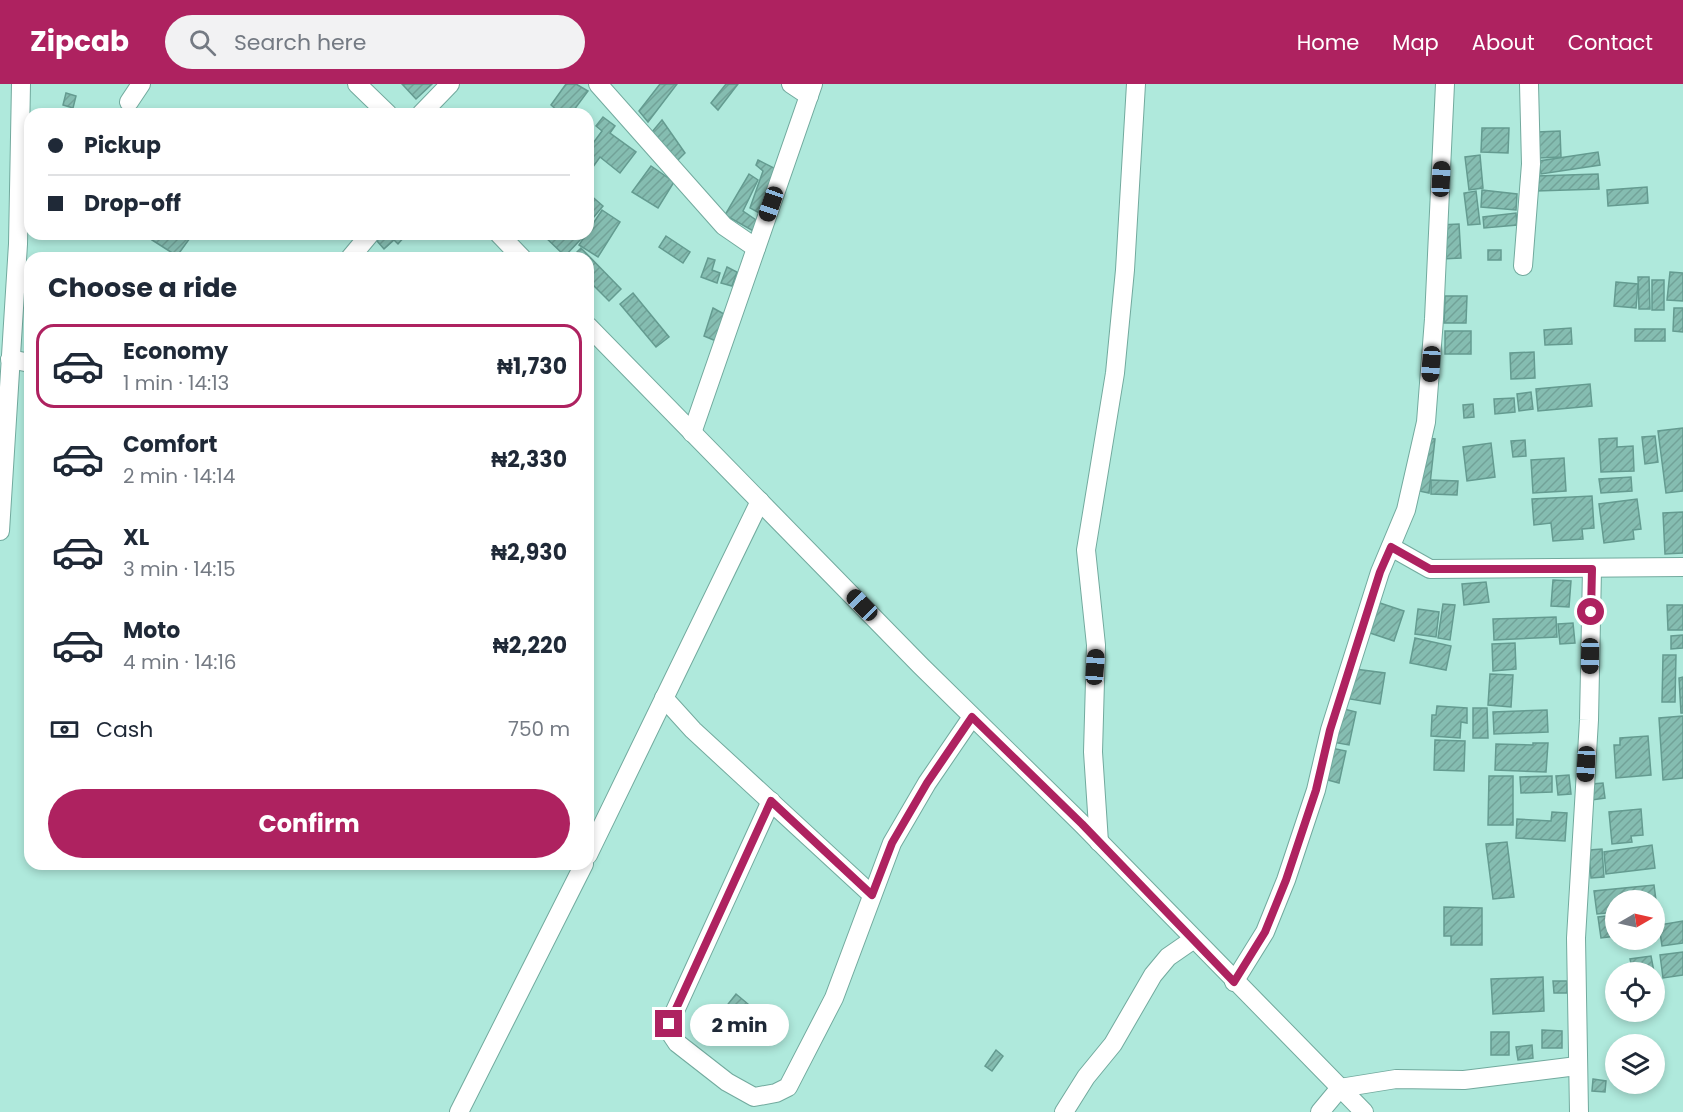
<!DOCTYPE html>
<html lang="en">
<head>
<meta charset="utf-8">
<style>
  :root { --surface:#fff; --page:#f2f2f3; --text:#1f2937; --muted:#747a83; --line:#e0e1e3; --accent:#ae2260 }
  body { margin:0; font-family:Poppins,sans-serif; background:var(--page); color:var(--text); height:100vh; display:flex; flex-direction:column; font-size:22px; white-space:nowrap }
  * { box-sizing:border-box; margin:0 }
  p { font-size:20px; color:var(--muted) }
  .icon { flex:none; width:33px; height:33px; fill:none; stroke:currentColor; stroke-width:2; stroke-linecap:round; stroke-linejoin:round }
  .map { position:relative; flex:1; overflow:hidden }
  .panel { position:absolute; left:24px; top:168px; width:570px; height:618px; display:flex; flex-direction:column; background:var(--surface); border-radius:18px; box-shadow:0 3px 9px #0003 }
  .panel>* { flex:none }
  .banner { position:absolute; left:24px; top:24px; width:570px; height:132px; border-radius:18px; box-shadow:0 3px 9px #0003; display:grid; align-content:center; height:132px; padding:0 24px; background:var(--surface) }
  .needle { width:39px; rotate:81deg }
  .fabs { position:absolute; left:1605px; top:806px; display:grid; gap:12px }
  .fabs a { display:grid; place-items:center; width:60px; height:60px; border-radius:50%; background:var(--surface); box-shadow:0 3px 9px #0003; font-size:30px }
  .end { position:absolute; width:27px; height:27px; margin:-14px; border:8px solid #ae2260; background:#fff; box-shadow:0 0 0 3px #fff }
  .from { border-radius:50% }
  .bubble { position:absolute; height:42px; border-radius:21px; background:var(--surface); box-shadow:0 3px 9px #0003; font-size:20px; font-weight:700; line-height:42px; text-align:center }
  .car { position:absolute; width:18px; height:36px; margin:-18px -9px; border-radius:8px; box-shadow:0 0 4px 2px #0007; background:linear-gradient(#222 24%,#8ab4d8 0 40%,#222 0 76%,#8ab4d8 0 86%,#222 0) }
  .banner b { display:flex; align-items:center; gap:21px; height:57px; font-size:22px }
  .banner b+b { border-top:2px solid var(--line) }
  .banner i { width:15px; height:15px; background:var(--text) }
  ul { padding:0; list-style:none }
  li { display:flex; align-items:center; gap:18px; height:84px; margin:0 12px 9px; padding:0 12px; border:3px solid transparent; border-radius:18px }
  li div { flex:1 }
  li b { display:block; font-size:22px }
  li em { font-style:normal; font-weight:700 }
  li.current { border-color:var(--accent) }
  li>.icon { width:54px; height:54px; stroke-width:1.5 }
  h2 { padding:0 24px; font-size:27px; line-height:72px }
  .pay { display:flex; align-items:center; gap:15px; height:66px; padding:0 24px; font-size:22px }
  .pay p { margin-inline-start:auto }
  .cta { display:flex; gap:12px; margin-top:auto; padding:12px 24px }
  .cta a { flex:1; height:69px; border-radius:36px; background:var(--accent); color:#fff; font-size:24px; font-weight:700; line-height:69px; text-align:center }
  header { display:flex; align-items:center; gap:36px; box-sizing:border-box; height:84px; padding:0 30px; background:var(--accent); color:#fff }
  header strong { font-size:28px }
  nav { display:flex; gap:33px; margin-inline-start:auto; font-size:21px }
  .search { width:420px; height:54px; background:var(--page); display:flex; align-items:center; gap:15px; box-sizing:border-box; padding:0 21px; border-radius:33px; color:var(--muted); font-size:22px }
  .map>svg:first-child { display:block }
</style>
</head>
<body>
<header>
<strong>Zipcab</strong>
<div class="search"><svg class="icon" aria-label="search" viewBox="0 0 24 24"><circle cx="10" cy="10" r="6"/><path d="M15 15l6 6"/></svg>Search here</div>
<nav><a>Home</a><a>Map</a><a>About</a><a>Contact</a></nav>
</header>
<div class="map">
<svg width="1683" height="1028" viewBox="0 0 1683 1028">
  <defs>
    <pattern id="building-hatch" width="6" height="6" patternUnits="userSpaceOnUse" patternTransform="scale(1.5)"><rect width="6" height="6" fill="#85bdb1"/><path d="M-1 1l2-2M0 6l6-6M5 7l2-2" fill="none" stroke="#72a298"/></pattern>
  </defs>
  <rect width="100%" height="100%" fill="#afe9dc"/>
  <g fill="url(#building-hatch)" stroke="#649b90" stroke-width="1.5">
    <path d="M402,0H432L416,15Z"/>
    <path d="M566,0H576L588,7L571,30H561L551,21Z"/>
    <path d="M660,0H677L648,38L639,27Z"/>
    <path d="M726,0H738L718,26L711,19Z"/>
    <path d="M66,9L76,12L73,24L63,21Z"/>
    <path d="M603,33L615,42L610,49L636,68L620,89L600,73L588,90V66L602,47L596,42Z"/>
    <path d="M662,36L685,69L677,77L652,48Z"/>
    <path d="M1482,44H1509L1508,69L1481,68Z"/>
    <path d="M1560,47L1561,73L1538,74L1537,48Z"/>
    <path d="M1598,68L1600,81L1541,90L1539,77Z"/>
    <path d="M1480,71L1483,104L1469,106L1465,73Z"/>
    <path d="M758,76L778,86L761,130L750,124L763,87L756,81Z"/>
    <path d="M651,82L674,98L658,124L632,108Z"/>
    <path d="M749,90L758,96L743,127L759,138L755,148L725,131Z"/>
    <path d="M1598,90L1599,105L1536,107V92Z"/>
    <path d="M1647,103L1648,119L1608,122L1607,106Z"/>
    <path d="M1482,106L1517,110L1516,126L1481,123Z"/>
    <path d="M1476,107L1480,140L1468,141L1464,109Z"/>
    <path d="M588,109L603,122L588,140Z"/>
    <path d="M602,126L620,138L598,173L579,161Z"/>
    <path d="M1516,129L1517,141L1484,144L1483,133Z"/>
    <path d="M1459,140L1461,174L1441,175L1439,141Z"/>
    <path d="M156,150H184L190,154L177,172L152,156Z"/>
    <path d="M383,150H403L405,152L398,160L394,156L384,165L377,157Z"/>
    <path d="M542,150H576L581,155L565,172Z"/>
    <path d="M666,152L690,168L683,179L659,163Z"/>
    <path d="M581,164L621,205L609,217L588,196V174H571Z"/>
    <rect x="1488" y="166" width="13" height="10"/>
    <path d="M708,174L715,176L712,186L720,189L717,199L701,193Z"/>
    <path d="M727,183L737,188L732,202L721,199Z"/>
    <path d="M1670,188L1683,189V217L1667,216Z"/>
    <path d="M1638,193H1649L1650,225H1639Z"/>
    <rect x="1652" y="196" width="12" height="30"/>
    <path d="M1616,198L1638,200L1636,224L1614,222Z"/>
    <path d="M633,209L669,253L656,263L620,220Z"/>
    <path d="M1445,212H1467L1466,239H1444Z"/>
    <path d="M713,224L726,231L716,257L704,252Z"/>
    <path d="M1674,224H1683V248L1673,247Z"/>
    <path d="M1571,244L1572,260L1545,261L1544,246Z"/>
    <rect x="1635" y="245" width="30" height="12"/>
    <rect x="1445" y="247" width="26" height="23"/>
    <path d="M1534,268L1535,294L1511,295L1510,269Z"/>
    <path d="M1590,300L1592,322L1538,327L1536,305Z"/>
    <path d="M1531,308L1533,325L1519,327L1517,310Z"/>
    <path d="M1514,314L1515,328L1495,330L1494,315Z"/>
    <path d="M1473,320L1474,333L1464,334L1463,321Z"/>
    <path d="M1683,344V407L1666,409L1658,347Z"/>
    <path d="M1655,352L1658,378L1645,380L1642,353Z"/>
    <path d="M1425,354L1435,355L1429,409L1419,407Z"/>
    <path d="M1617,354V363L1633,362L1634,387L1601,388L1599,355Z"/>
    <path d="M1525,356L1526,372L1513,373L1511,357Z"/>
    <path d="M1491,359L1495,393L1467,397L1463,363Z"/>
    <path d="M1564,374L1566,407L1533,409L1531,376Z"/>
    <path d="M1631,393L1632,407L1601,409L1599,395Z"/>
    <path d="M1431,396L1458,397L1457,411L1431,410Z"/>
    <path d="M1592,412L1594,444L1582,445L1583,455L1553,457L1551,439L1534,441L1532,415Z"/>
    <path d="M1637,415L1641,445L1633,446L1634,455L1604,459L1599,420Z"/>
    <path d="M1683,428V469L1665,470L1663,429Z"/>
    <path d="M1553,496L1571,497L1569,523L1551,522Z"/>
    <path d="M1486,498L1489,518L1464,521L1462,500Z"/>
    <path d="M1380,519L1404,527L1394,557L1370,549Z"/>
    <path d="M1443,520L1455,521L1450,556L1438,554Z"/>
    <path d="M1667,521H1683V546H1668Z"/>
    <path d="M1418,525L1439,528L1436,553L1415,550Z"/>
    <path d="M1556,533L1557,553L1494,556L1493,535Z"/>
    <path d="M1573,539L1575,559L1560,560L1558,540Z"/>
    <path d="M1683,551V564L1671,565V552Z"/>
    <path d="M1415,554L1451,562L1446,586L1410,579Z"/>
    <path d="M1515,559L1516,585L1493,587L1492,560Z"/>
    <path d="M1663,571H1676L1675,618H1662Z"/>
    <path d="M1355,585L1385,589L1380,620L1350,615Z"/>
    <path d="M1490,590L1513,591L1511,623L1488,621Z"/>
    <path d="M1683,593V629H1681L1679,594Z"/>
    <path d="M1437,622L1467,624V639L1461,638L1460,654L1431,652L1432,631H1436Z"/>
    <path d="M1340,624L1356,628L1349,661L1332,658Z"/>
    <path d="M1473,624H1487L1488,654H1473Z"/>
    <path d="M1547,626L1548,648L1494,650L1493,628Z"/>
    <path d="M1683,632V694L1663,696L1659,634Z"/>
    <path d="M1648,652L1651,691L1616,694L1614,661H1620V654Z"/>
    <path d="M1435,656L1465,657L1464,687L1434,686Z"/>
    <path d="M1533,659H1548L1546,688L1495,686L1496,660L1533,661Z"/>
    <path d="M1331,664L1346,667L1339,699L1324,695Z"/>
    <path d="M1569,691L1571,710L1558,711L1556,692Z"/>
    <path d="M1489,692H1513V741H1488Z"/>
    <path d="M1552,692V708L1521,709L1520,693Z"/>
    <path d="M1603,699L1605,714L1592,716L1591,700Z"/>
    <path d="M1641,725L1643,751L1631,752L1632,758L1612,760L1609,728Z"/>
    <path d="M1552,728L1567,729L1565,757L1516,754L1517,735L1551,737Z"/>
    <path d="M1507,758L1514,813L1493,815L1486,760Z"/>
    <path d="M1652,761L1655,784L1606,790L1604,768Z"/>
    <path d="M1602,765L1604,793L1591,794L1589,766Z"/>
    <path d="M1654,801L1657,824H1654V816H1616V828L1597,830L1594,807Z"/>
    <path d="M1444,823L1482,824V861H1451V852H1444Z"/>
    <path d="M1616,831V852L1601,854L1598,833Z"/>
    <path d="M1683,837V859L1662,862L1659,841Z"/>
    <path d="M1683,868V891L1663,894L1660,871Z"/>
    <path d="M1651,872L1654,888H1633L1630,875Z"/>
    <path d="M1543,893L1544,927L1493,930L1491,895Z"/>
    <path d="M1553,897H1567V909H1554Z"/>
    <path d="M736,910L748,920L730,943L718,933Z"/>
    <path d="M1542,946L1562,947V964H1542Z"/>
    <rect x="1491" y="948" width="18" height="23"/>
    <path d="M1532,961L1533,974L1518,976L1516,963Z"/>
    <path d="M996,966L1003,972L992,987L985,982Z"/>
    <path d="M1593,995L1606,997L1605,1008L1592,1007Z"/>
  </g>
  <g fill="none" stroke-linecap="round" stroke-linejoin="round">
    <defs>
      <g id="minor">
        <path d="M357,0L388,30"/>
        <path d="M598,0L724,142L756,164"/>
        <path d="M791,0L809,12"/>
        <path d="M129,18L141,0"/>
        <path d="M421,30L450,0"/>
        <path d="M499,150L522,174"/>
        <path d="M350,174L370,150"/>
        <path d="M1523,182L1531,80L1529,0"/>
        <path d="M588,242L921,582L1082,740L1364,1028"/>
        <path d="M10,275L30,279"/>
        <path d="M692,349L813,0"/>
        <path d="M0,447L18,160L21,0"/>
        <path d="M1391,463L1430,485L1683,483"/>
        <path d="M664,614L693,646L872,811"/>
        <path d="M771,717L669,940L671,950L677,959L727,998L754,1013L776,1009L788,1003L834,914L892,759L927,699L972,633"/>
        <path d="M1099,758L1093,668L1096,561L1086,466L1115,289L1125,186L1136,0"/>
        <path d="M588,771L760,417"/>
        <path d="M1234,898L1265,848L1286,796L1316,706L1330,646L1380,488L1406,426L1426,338L1434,235L1445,0"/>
        <path d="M459,1028L584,780"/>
        <path d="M1064,1028L1086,993L1113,960L1153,891L1168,873L1194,855"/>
        <path d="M1320,1028L1340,1004L1396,995L1464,996L1577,982"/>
        <path d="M1579,1028L1576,854L1589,636L1592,485"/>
      </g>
    </defs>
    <use href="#minor" stroke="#72aa9e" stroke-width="20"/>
    <use href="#minor" stroke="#fff" stroke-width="18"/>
  </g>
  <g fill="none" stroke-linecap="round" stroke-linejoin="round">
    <path stroke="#ae2260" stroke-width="8" d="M669,940L771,717L872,811L892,759L927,699L972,633L1082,740L1234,898L1265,848L1286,796L1316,706L1330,646L1380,488L1391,463L1430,485H1592L1591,528"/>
  </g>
</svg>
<div class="fabs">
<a><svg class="needle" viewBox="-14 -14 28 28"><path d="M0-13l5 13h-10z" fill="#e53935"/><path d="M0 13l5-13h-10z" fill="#747a83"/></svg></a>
<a><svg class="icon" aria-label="locate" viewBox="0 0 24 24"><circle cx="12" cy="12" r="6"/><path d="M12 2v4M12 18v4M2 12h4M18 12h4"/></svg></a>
<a><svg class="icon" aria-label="layers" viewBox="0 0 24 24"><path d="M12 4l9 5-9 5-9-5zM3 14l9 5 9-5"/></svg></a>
</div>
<i class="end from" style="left:1591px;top:528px"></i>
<i class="end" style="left:669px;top:940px"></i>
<div class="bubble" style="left:690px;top:920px;width:99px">2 min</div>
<i class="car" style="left:1441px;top:95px;rotate:3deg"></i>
<i class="car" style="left:771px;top:120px;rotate:199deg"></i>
<i class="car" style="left:1431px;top:280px;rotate:184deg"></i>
<i class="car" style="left:862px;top:521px;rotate:316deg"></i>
<i class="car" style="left:1590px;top:572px;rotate:181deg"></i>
<i class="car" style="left:1095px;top:583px;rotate:4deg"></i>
<i class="car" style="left:1586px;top:680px;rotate:183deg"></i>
<div class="banner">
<b><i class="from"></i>Pickup</b>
<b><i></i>Drop-off</b>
</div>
<section class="panel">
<h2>Choose a ride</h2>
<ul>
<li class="current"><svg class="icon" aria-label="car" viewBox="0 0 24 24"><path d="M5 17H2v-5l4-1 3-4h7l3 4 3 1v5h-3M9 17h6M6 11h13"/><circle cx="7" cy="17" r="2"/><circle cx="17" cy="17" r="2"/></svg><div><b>Economy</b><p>1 min · 14:13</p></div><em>₦1,730</em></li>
<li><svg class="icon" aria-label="car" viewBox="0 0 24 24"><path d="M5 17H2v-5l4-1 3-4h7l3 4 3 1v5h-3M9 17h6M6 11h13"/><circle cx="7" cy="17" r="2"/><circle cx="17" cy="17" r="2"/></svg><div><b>Comfort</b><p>2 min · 14:14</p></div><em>₦2,330</em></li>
<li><svg class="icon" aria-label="car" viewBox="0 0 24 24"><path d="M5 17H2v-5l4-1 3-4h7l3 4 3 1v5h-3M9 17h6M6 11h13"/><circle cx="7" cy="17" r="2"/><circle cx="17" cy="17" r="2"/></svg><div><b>XL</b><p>3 min · 14:15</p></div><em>₦2,930</em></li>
<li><svg class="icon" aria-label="car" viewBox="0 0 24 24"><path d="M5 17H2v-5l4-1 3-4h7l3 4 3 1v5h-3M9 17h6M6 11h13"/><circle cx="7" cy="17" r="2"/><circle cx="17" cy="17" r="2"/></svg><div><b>Moto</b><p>4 min · 14:16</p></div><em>₦2,220</em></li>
</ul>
<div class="pay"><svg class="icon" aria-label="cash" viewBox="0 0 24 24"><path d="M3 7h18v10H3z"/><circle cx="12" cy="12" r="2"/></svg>Cash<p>750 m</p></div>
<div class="cta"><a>Confirm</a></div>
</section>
</div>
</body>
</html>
